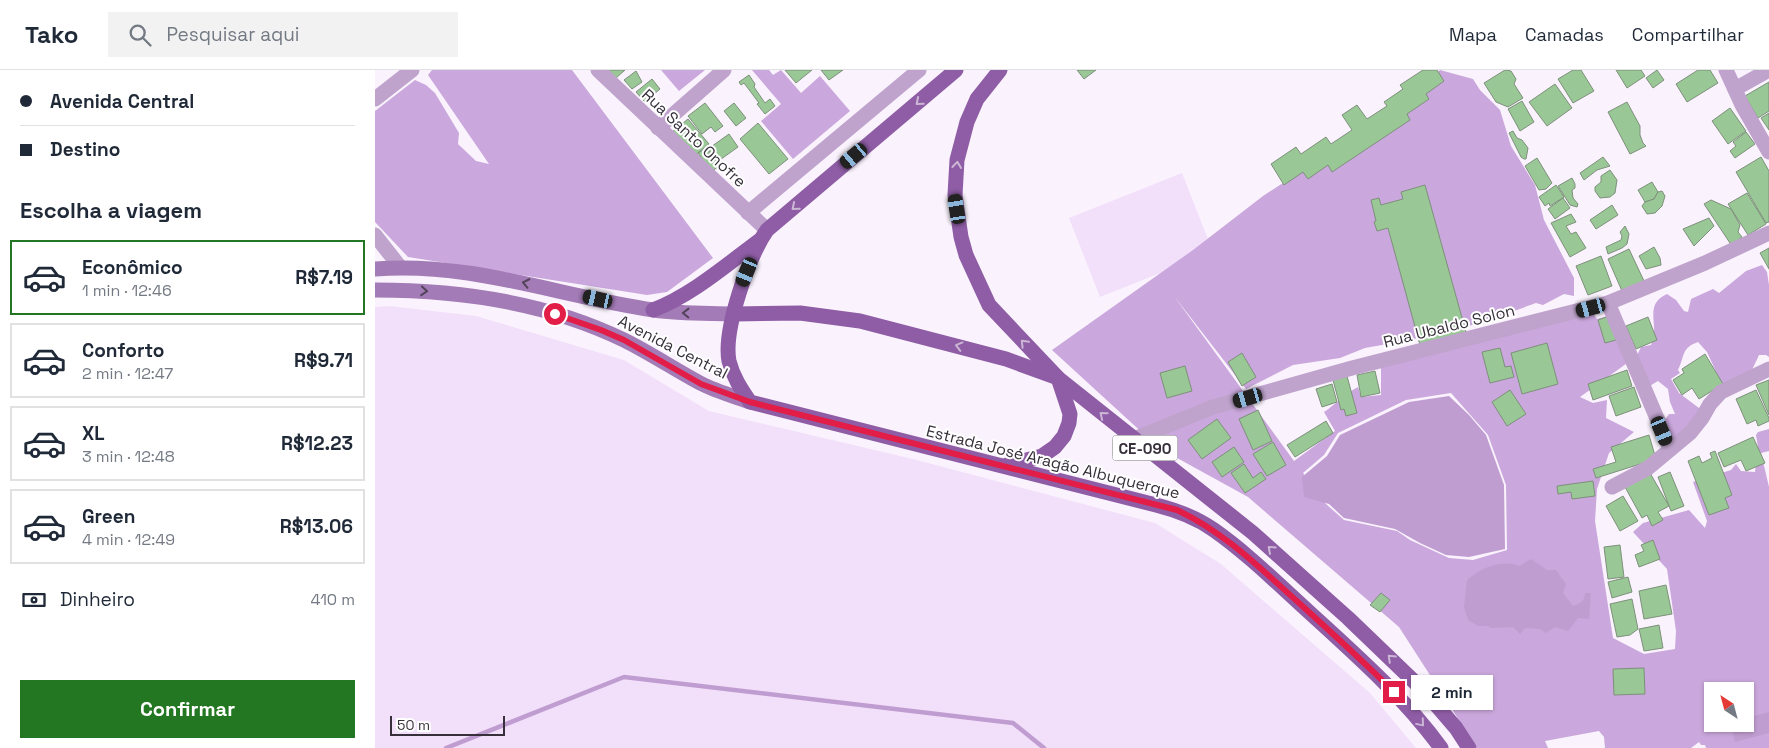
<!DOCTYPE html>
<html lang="pt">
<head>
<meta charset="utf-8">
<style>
  :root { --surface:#fff; --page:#f2f2f3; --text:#1f2937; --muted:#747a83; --line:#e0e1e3; --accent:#237722 }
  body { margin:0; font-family:"Space Grotesk",sans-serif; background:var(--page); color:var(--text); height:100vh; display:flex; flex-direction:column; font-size:19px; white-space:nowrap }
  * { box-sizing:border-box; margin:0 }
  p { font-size:16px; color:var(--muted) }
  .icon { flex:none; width:28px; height:28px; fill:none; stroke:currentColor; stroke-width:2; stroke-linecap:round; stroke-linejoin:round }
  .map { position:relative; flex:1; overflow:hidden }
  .sheet { display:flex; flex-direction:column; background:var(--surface); width:375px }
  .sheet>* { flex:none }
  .hud { display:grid; align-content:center; height:110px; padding:0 20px; background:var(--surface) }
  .needle { width:32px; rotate:324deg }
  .tools { position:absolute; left:1329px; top:612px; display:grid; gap:10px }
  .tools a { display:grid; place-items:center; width:50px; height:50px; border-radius:0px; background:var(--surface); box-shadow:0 1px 4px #0004; font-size:25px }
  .scale { position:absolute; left:15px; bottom:12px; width:115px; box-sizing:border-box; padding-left:5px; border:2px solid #37303a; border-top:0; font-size:14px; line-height:18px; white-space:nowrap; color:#37303a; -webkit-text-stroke:4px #fff; paint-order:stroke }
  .end { position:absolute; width:22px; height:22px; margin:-11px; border:6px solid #e11d48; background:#fff; box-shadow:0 0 0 2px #fff }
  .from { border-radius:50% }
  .bubble { position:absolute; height:35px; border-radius:0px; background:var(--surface); box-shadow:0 1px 4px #0004; font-size:16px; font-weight:700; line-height:35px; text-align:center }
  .car { position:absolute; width:15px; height:30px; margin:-15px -8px; border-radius:6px; box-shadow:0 0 4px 1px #0007; background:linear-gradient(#222 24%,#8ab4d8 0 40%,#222 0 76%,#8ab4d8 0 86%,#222 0) }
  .hud b { display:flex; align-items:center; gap:18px; height:48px; font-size:19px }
  .hud b+b { border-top:1px solid var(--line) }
  .hud i { width:12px; height:12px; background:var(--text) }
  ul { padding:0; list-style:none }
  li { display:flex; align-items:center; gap:15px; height:75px; margin:0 10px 8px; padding:0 10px; border:2px solid var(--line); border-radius:0px }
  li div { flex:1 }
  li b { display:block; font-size:19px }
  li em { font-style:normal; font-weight:700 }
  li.on { border-color:var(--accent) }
  li>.icon { width:45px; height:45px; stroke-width:1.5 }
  h2 { padding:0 20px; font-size:22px; line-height:60px }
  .pay { display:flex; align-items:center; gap:12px; height:55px; padding:0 20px; font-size:19px }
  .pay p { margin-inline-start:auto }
  .primary-button { display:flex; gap:10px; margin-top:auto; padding:10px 20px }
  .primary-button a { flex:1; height:58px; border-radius:0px; background:var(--accent); color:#fff; font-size:20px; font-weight:700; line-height:58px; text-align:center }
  header { display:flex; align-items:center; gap:30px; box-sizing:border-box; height:70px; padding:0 25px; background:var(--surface); border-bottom:1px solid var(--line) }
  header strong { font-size:24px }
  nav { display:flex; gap:28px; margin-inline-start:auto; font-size:18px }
  .search { width:350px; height:45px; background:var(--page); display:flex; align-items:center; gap:12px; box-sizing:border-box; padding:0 18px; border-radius:0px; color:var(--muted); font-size:19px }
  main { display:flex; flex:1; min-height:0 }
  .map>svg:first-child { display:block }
</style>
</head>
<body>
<header>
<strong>Tako</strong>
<div class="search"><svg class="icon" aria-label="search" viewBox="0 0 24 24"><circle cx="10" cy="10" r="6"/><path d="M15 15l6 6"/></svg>Pesquisar aqui</div>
<nav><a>Mapa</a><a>Camadas</a><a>Compartilhar</a></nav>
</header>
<main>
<section class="sheet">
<div class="hud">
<b><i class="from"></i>Avenida Central</b>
<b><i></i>Destino</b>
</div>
<h2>Escolha a viagem</h2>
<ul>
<li class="on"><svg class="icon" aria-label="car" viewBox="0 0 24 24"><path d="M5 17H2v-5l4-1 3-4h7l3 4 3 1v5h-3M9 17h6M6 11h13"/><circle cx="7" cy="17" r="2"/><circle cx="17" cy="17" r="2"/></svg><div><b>Econômico</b><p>1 min · 12:46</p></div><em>R$7.19</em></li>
<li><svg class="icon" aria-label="car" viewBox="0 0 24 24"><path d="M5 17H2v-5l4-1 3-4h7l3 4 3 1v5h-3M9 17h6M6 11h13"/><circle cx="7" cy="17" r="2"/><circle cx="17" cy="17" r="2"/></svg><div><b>Conforto</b><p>2 min · 12:47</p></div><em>R$9.71</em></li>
<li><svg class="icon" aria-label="car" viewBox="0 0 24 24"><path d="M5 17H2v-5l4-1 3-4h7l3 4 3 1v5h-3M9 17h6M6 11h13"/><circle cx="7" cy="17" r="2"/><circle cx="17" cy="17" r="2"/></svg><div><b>XL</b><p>3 min · 12:48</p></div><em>R$12.23</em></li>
<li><svg class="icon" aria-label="car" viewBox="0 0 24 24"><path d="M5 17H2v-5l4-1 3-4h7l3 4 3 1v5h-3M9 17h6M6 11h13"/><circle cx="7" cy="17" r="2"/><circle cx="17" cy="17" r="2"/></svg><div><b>Green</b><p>4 min · 12:49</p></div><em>R$13.06</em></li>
</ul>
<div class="pay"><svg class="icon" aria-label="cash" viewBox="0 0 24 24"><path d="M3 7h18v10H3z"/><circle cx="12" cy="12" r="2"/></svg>Dinheiro<p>410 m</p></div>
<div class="primary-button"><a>Confirmar</a></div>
</section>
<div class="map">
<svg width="1394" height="678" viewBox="0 0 1394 678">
  <rect width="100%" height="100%" fill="#faf3fd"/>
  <g fill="#f2e0fb">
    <path d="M807,103L838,182L725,227L694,148Z"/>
    <path d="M15,236L101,246L249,290L334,341L538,389L780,453L846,494L995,623L1041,678H0V237Z"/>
  </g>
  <g fill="#caa7dc" fill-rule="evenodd">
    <path d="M57,0H197L338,188L292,222L272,225L33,187L0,152V41L40,10L51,15L60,23L84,63L83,74L101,91L114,94L53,5Z"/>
    <path d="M286,0H330L304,21Z"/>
    <path d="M377,0H394L398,5L406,0L426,23L445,6L475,41L418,89L386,51L406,34Z"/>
    <path d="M1065,0L1098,9L1105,20L1125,40L1136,76L1160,115L1169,150L1199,208V226L1189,224L1168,235L1161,233L1106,253L1035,270L990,278L965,288L918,295L871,319L799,226L919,391L960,361L949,342C961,334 971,323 983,317L986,327L1006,325V296L1216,240L1222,249L1233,246L1255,291L1205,327L1218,333L1232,330L1231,348L1259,362L1234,383L1222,419L1220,451L1238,568L1269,584L1300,579L1301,561L1292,499L1258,462L1268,453L1314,440L1330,458L1332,451L1318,412L1356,400L1361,394L1366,401L1380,402L1383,377L1381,365L1383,362L1394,359V381L1386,383L1394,417V678H1331L1330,675H1326L1324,672L1316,678H1230L1229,667L1224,661L1170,671L1173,678H1102L1024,557L873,427L784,378L677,280L818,180L888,126L969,73ZM1076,323L1113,365L1131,415L1132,480L1098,490L1074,488L1035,470L1022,461L969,450L951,434L928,403L949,385L963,363L1031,330ZM1338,621H1370V654H1338Z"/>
    <path d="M1387,195L1392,202L1394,215V287L1391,285H1384L1377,300L1348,317L1332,282L1323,272C1306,278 1310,286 1303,300L1305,303L1296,309L1304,323L1328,341L1320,351L1312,355L1306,365L1295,371L1290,350L1294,344H1300L1295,332L1293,319L1283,311L1273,317L1260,290L1266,277L1276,275C1286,256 1267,235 1292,224L1301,230L1309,241L1313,242L1316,229L1338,219L1344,223L1371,201Z"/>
  </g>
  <g fill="#c09dd1">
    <path d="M1074,326L1094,345L1111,365L1129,415L1130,479L1094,487L1071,485L1045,473L1020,459L969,448L954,434L929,427L927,407L952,386L965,365L1034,332Z"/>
    <path d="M1156,489L1172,500H1181L1191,514L1188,523L1198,536C1205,534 1210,531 1210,523H1216L1214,549L1203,548L1193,561L1180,557L1171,563L1165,559L1150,558L1145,564L1138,557L1116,558L1113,556H1103L1093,550L1089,537L1092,510C1106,498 1126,489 1144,496Z"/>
    <path d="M1394,642V663L1360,672L1356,654H1370V648Z"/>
  </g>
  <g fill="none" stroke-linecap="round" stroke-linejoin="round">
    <path stroke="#c09dd1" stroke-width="4.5" d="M71,678L249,607L638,653L669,678"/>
  </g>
  <g fill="#9ac796" stroke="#7d907b">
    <path d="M233,0H250L241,8Z"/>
    <path d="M410,0H437L421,13Z"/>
    <path d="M446,0H468L454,10Z"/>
    <path d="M702,0H721L709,9Z"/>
    <path d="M1048,0H1062L1069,11L1051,24L1054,29L1032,44L1035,50L957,102L953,95L933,109L928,102L909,115L896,94L921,77L926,84L951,67L956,74L977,60L967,45L982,35L992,49L1012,36L1009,32L1028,19L1025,15Z"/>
    <path d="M1130,0L1136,1L1141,9L1139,14L1148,28L1133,37L1121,32L1109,13Z"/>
    <path d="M1198,0H1206L1219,21L1198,33L1183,9Z"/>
    <path d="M1241,0H1266L1270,6L1252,18Z"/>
    <path d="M1282,0L1289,10L1278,18L1271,8Z"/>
    <path d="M1323,0H1335L1343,13L1312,32L1301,14Z"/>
    <path d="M261,1L267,12L257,19L249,10Z"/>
    <path d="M374,5L380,14L379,17L390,33L395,29L400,36L390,44L382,34L384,33L369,13L366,15L364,12Z"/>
    <path d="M277,9L285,19L270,32L261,22Z"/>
    <path d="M1394,12V41L1383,48L1370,26Z"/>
    <path d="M1180,14L1197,38L1172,56L1154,32Z"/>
    <path d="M1147,31L1159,52L1145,61L1133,39Z"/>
    <path d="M1252,32L1265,56V65L1268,73L1271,76L1255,84L1233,42Z"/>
    <path d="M330,33L348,56L340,62L336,57L327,64L313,46Z"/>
    <path d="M359,33L371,48L361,56L349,41Z"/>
    <path d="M1355,38L1371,61L1353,74L1337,51Z"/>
    <path d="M1394,43V60L1386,48Z"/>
    <path d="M313,49L334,74L318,87L297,62Z"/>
    <path d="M383,53L413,89L394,104L365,69Z"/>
    <path d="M1138,61L1142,68L1147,70L1153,78L1151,89H1149L1146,87L1134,63Z"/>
    <path d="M1371,62L1380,74L1360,88L1355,81L1361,76L1358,72Z"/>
    <path d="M354,64L363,77L342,92L333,79Z"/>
    <path d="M331,78L344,96L336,102L323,83Z"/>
    <path d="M1228,87L1235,96L1222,100L1209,110L1205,103Z"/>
    <path d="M1386,87L1394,101V152L1391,153L1361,102Z"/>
    <path d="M1162,88L1177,113L1171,119L1164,120L1150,96Z"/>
    <path d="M1235,100L1242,110L1240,123L1235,127L1225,128L1220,121V117L1226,112V106Z"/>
    <path d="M1197,108L1200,114V118L1197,120L1198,128L1203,134L1202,137L1195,135L1183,116Z"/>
    <path d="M1277,112L1283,122L1279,129L1270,132L1263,120Z"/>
    <path d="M1050,115L1091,262L1045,275L1013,158L1002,161L999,152L1001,151L996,130L1004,128L1006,135L1028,129L1026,122Z"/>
    <path d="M1181,115L1189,127L1175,136L1174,133L1170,136L1164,127Z"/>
    <path d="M1287,121L1290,126L1287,136L1280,143L1272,144L1267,136L1270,132L1279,129L1283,122Z"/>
    <path d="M1372,123L1391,154L1373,165L1353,134Z"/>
    <path d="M1188,128L1195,138L1180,149L1173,139Z"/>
    <path d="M1336,130L1356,139L1365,155L1363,162L1367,167L1358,174L1355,173L1329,134Z"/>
    <path d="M1237,135L1243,145L1221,159L1215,150Z"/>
    <path d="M1196,144L1201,152L1191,156L1196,164L1201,162L1211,178L1195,187L1176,153Z"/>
    <path d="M1334,148L1339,156L1319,176L1308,159Z"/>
    <path d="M1250,156L1254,164L1252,174L1247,178L1233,184L1231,177L1246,170L1247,166L1245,162Z"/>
    <path d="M1279,177L1285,188L1286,195L1271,199L1264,186Z"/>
    <path d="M1394,178V199L1385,183Z"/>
    <path d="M1254,179L1269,211L1247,221L1233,189Z"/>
    <path d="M1226,186L1237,216L1213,225L1201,196Z"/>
    <path d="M1234,246L1241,270L1230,273L1223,250Z"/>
    <path d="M1273,247L1282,270L1261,279L1251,256Z"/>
    <path d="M1172,273L1183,314L1147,324L1136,283Z"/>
    <path d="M1125,278L1130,297L1136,296L1139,307L1115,313L1107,282Z"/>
    <path d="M867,283L881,307L867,316L853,292Z"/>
    <path d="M1330,284L1348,314L1324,329L1317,318L1307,325L1298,310L1309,303L1307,299Z"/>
    <path d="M810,296L817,321L792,328L785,303Z"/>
    <path d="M1252,300L1257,316L1218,330L1213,314Z"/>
    <path d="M1000,301L1005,323L986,327L982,305Z"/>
    <path d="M972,306L982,343L971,346L969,339L966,340L958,310Z"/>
    <path d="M1394,310V345L1381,315Z"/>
    <path d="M957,314L962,332L947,337L941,319Z"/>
    <path d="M1259,317L1266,337L1241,346L1234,326Z"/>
    <path d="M1135,320L1151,344L1132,356L1117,332Z"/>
    <path d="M1381,320L1394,348V351L1383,356L1381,350L1372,354L1361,329Z"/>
    <path d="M883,340L897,371L878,380L864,349Z"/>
    <path d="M842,349L856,368L827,389L813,370Z"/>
    <path d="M951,351L958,363L920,387L912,375Z"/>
    <path d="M1274,365L1281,389L1221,408L1218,399L1241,392L1236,377Z"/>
    <path d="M1378,367L1390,393L1371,401L1366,390L1349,397L1343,383Z"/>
    <path d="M898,372L911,395L892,406L878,384Z"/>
    <path d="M859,377L869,392L847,407L837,392Z"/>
    <path d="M1340,381L1357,425L1350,428L1354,438L1334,445L1313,391L1324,386L1327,393L1337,388L1335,383Z"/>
    <path d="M869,394L878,408L886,402L891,409L870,423L856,403Z"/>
    <path d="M1295,402L1309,436L1296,441L1283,407Z"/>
    <path d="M1275,403L1294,436L1283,442L1288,450L1277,456L1272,445L1267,448L1250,417Z"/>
    <path d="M1218,411L1220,426L1197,429L1196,422L1183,424L1182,416Z"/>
    <path d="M1248,426L1263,451L1245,461L1231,436Z"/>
    <path d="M1278,470L1285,489L1264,497L1260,485L1269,481L1266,475Z"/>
    <path d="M1245,475L1249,507L1233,509L1229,477Z"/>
    <path d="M1253,507L1257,522L1237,528L1233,512Z"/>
    <path d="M1291,515L1297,544L1269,549L1264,521Z"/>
    <path d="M1006,523L1015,530L1005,542L995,535Z"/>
    <path d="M1257,529L1263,559L1255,565L1242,567L1235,534Z"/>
    <path d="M1284,555L1288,578L1269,581L1264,559Z"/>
    <path d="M1269,598L1270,624L1239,625L1238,599Z"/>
  </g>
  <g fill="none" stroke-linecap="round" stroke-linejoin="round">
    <g stroke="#bfa3cc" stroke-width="15">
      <path d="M223,0L392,160"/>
      <path d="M1351,0L1367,35L1394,82"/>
      <path d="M1360,19L1394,0"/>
      <path d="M0,29L37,0"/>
      <path d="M283,58L349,0"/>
      <path d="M373,143L544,0"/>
      <path d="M0,165L25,197"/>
      <path d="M1233,233L1295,379"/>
      <path d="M759,369L838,337L977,298L1233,233L1330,193L1394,163"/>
      <path d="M1237,417L1273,398L1315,363L1327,348L1335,334L1346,322L1394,299"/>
    </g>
    <g stroke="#a37bb6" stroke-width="15">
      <path d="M0,199C96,191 186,227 279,240C306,244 333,243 359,244"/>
      <path d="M0,220C85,220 171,232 249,270C275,283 299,299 325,313C340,321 358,326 375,332"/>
    </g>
    <g stroke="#8e5da5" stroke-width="15">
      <path d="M581,0L392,160C374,186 348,260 354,291C358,307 366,319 375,332L781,435C801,440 822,448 839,460C873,484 903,514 934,542C981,585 1029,627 1066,678"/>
      <path d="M625,0L602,29L592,52L582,90L580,125L586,167L591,185L614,235L683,308L695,344L694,353L689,366L680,377L667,386L632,395"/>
      <path d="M278,240C317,225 351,195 385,170"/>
      <path d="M359,244L425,243L485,251L631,289L683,308L878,463L973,548L1050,622L1081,658L1094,678"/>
    </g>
  </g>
  <defs><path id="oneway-chevron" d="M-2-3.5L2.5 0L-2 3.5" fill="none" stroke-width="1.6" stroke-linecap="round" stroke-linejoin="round" transform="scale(1.25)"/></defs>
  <g stroke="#ccb6d6">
    <use href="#oneway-chevron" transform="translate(544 32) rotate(140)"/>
    <use href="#oneway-chevron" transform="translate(582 95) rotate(-84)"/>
    <use href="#oneway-chevron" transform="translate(420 137) rotate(140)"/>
    <use href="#oneway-chevron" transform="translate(649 273) rotate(-134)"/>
    <use href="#oneway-chevron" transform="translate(584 276) rotate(-165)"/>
    <use href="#oneway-chevron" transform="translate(728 345) rotate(-141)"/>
    <use href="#oneway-chevron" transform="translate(896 479) rotate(-138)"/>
    <use href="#oneway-chevron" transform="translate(1016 588) rotate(-136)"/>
    <use href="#oneway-chevron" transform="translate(1046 653) rotate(50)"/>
  </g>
  <g stroke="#524359">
    <use href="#oneway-chevron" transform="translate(151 213) rotate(-168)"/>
    <use href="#oneway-chevron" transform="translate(49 221) rotate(5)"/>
    <use href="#oneway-chevron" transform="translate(311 243) rotate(-179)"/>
  </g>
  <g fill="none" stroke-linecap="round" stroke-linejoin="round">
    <path stroke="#e11d48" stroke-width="6" d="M180,244L226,260L249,270L326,314L375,332L802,440C849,462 885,498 924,533C956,562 988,591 1019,622"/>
  </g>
  <g text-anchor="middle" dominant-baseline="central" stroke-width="4" stroke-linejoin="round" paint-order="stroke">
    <rect fill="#fff" stroke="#736e75" stroke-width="1" x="737.5" y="365.5" width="65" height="25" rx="4"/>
    <g font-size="15" font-weight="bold" fill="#37303a">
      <text x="770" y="378">CE-090</text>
    </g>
    <g font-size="16" fill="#37303a" stroke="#fff">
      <text transform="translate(319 68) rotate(43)">Rua Santo Onofre</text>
      <text transform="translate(1074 256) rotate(-14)">Rua Ubaldo Solon</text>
      <text transform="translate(298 277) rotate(27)">Avenida Central</text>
      <text transform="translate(678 392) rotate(14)">Estrada José Aragão Albuquerque</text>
    </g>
  </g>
</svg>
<div class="tools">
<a><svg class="needle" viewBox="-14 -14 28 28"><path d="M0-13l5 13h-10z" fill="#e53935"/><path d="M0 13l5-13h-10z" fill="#747a83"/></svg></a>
</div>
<div class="scale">50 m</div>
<i class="end from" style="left:180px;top:244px"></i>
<i class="end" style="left:1019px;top:622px"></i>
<div class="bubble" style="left:1036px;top:605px;width:82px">2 min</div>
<i class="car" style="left:479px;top:86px;rotate:230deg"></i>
<i class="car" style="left:582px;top:139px;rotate:351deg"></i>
<i class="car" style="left:372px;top:202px;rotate:203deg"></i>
<i class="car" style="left:223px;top:229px;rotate:283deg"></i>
<i class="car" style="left:1216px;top:238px;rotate:255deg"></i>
<i class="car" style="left:873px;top:328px;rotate:254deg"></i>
<i class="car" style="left:1287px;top:361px;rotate:157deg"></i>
</div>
</main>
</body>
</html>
